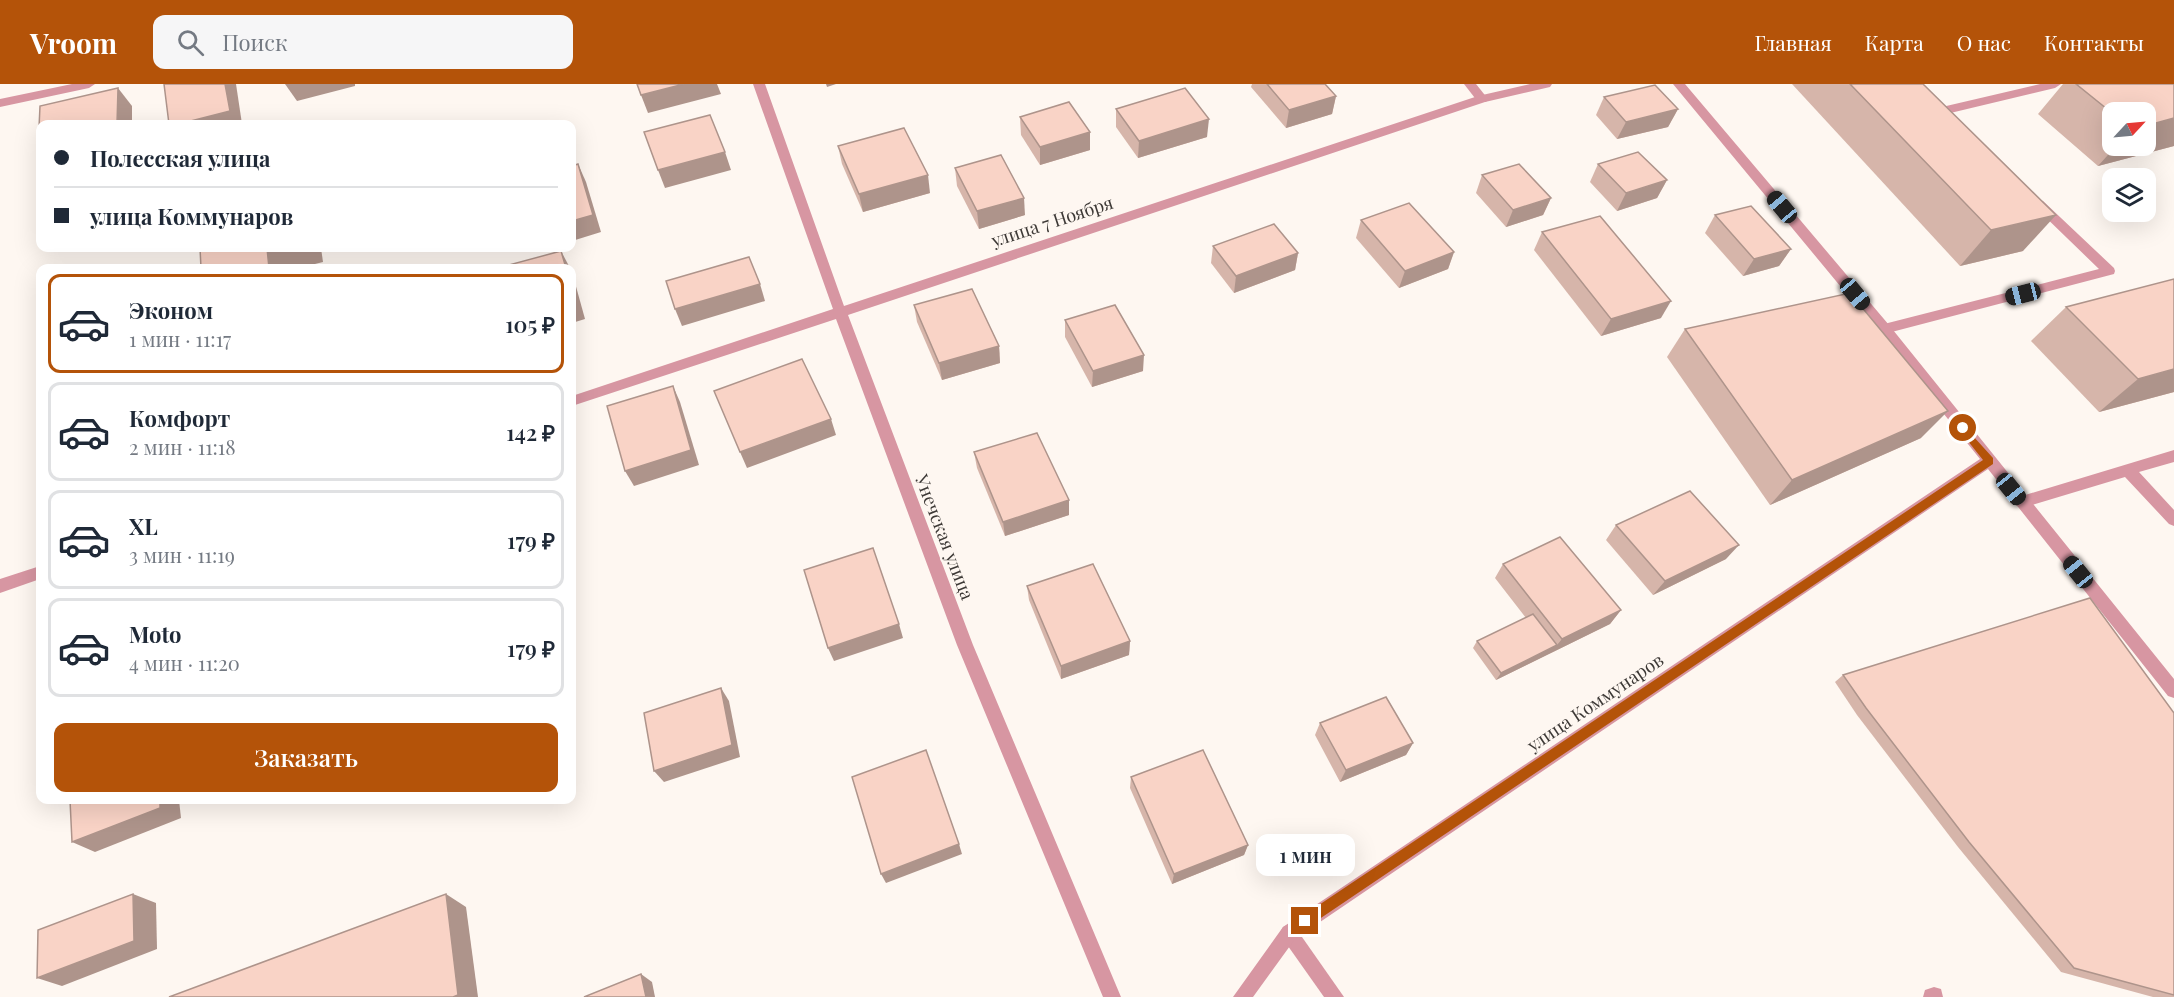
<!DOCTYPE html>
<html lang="ru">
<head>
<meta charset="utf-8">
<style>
  :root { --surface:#fff; --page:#f6f6f7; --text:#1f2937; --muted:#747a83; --line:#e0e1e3; --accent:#b45309 }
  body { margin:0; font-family:"Playfair Display",serif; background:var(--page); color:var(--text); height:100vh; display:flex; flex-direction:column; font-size:22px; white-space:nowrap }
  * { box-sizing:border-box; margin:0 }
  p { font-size:20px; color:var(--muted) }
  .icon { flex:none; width:33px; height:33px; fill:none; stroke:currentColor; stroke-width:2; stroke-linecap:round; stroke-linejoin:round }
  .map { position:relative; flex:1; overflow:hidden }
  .panel { position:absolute; left:36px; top:180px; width:540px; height:540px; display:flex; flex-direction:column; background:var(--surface); border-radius:12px; box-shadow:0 6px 24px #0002 }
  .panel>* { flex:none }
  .guide { position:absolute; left:36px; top:36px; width:540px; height:132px; border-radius:12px; box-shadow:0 6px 24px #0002; display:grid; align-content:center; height:132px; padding:0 18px; background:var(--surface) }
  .needle { width:39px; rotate:64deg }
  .tools { position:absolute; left:2102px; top:18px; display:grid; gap:12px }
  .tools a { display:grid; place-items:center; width:54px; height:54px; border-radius:12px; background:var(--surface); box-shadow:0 6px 24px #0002; font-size:30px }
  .end { position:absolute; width:27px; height:27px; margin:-14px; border:8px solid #b45309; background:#fff; box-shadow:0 0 0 3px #fff }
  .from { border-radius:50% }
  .bubble { position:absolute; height:42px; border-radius:12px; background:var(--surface); box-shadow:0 6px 24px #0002; font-size:20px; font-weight:600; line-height:42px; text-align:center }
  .car { position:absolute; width:18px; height:36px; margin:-18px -9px; border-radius:8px; box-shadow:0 0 4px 2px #0007; background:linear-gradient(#222 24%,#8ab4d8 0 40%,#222 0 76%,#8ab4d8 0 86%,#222 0) }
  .guide b { display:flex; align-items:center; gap:21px; height:57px; font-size:22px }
  .guide b+b { border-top:2px solid var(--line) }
  .guide i { width:15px; height:15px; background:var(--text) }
  ul { padding:10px 0 0; list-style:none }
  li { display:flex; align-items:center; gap:18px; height:99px; margin:0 12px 9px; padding:0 6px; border:3px solid var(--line); border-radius:12px }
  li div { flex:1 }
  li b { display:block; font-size:22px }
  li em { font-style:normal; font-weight:600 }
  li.selected { border-color:var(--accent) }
  li>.icon { width:54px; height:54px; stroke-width:1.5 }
  .primary-button { display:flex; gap:12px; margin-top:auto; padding:12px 18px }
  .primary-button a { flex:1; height:69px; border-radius:12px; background:var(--accent); color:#fff; font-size:24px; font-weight:600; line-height:69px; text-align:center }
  header { display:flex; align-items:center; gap:36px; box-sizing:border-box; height:84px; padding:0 30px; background:var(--accent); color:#fff }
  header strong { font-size:28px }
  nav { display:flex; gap:33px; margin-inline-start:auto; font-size:21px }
  .search { width:420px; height:54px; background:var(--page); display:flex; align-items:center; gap:15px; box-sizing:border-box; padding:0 21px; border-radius:12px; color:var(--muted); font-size:22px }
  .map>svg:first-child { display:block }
</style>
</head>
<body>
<header>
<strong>Vroom</strong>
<div class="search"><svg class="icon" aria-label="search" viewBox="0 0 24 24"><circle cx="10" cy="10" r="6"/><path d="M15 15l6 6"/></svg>Поиск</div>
<nav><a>Главная</a><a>Карта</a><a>О нас</a><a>Контакты</a></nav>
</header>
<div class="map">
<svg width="2174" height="913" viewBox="0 0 2174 913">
  <rect width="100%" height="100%" fill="#fef7f1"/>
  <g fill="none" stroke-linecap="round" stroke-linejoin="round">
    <g fill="#d796a2" fill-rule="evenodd">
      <path d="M1464,0H1476L1488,15L1486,18H1478Z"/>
      <path d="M2040,0H2061L2055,4L1942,31L1936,27L1942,23Z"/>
      <path d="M2039,116L2043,117L2114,184L2115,187L2114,190L1884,250L1879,249L1877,245L1879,241L1884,240L2099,185L2035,123L2033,120L2035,117Z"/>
      <path d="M2174,366V378L2139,388L2174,426V442L2169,440L2125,393L2022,424L2017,422L2015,418L2017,414L2022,412Z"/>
      <path d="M1289,840L1295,843L1344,913H1324L1283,855L1280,849L1283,843Z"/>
      <path d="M1934,903L1941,905L1943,913H1923L1925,906Z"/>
    </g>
    <g fill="#d796a2" fill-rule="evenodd">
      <path d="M72,0H95L89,4L0,23V15Z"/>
      <path d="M753,0H765L844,222L1478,12L1530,0H1552L1550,3L1485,18L848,231L973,561L1121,913H1103L957,561L836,235L572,322V312L833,225Z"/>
      <path d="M1673,0H1685L1889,241L2174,595V614L2168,612L1988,385L1295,855L1253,913H1233L1283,843L1980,375L1879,249Z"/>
      <path d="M40,482V495L0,509V495Z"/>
    </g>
  </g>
  <g fill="#d6b5aa" fill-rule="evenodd">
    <path d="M1252,0H1325L1336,12L1332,30L1286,44L1251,3Z"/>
    <path d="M1792,0H1923L2023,167L1960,182Z"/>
    <path d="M2063,0H2174V62L2098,82L2038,30ZM2112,28H2145V62H2112Z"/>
    <path d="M1604,13L1678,25L1668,43L1617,55L1596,31Z"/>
    <path d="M1116,25L1207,53L1138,74L1116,43Z"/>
    <path d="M1020,33L1090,66L1040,81L1021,51Z"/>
    <path d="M838,62L930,109L863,128L842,80Z"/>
    <path d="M1598,80L1667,96L1657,114L1617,127L1590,98Z"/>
    <path d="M955,84L1025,131L979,145L957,102Z"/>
    <path d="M1482,91L1551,114L1543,131L1506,143L1476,109Z"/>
    <path d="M1715,131L1791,165L1779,182L1743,192L1705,149Z"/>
    <path d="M1361,136L1454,168L1448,185L1399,204L1356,154Z"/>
    <path d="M1542,148L1661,234L1601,252L1534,166Z"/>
    <path d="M1213,162L1298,169L1295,186L1234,209L1211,179Z"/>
    <path d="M914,221L999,262L1000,279L942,296L917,238Z"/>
    <path d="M2066,223L2174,308L2099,328L2031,257Z"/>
    <path d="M1065,236L1143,287L1092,303L1065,253Z"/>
    <path d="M1685,245L1921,354L1770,421L1667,273Z"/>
    <path d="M974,368L1069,416V431L1005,452L977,384Z"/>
    <path d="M1616,441L1726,475L1653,511L1606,456Z"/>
    <path d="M1503,480L1621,526L1610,540L1496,596L1473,564L1477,557L1526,534L1495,494Z"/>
    <path d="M1027,502L1130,557L1129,571L1061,595L1029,516Z"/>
    <path d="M1843,591L2174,629V913H2153L2061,888L1958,763L1857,631L1835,598Z"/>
    <path d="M1320,639L1413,659L1406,671L1340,698L1315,651Z"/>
    <path d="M1131,693L1248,761L1244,771L1172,800L1130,704Z"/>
  </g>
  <g fill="#ae948b">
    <path d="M225,0H236L242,40H179Z"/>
    <path d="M285,0H355V2L297,17Z"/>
    <path d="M684,0H717L721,10L648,29L641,11Z"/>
    <path d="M826,0H836L827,3Z"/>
    <path d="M118,4L132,22V40H117Z"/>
    <path d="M1336,12L1332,30L1286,44L1289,26Z"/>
    <path d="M1678,25L1668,43L1617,55L1626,38Z"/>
    <path d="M2174,34V62L2098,82L2116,62H2145V42Z"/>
    <path d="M1209,35L1207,53L1138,74L1139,57Z"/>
    <path d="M1090,48V66L1040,81V63Z"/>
    <path d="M725,68L731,86L665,104L658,86Z"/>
    <path d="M578,80L586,98L601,148L572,157V137Z"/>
    <path d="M928,91L930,109L863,128L859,110Z"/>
    <path d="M1667,96L1657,114L1617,127L1626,109Z"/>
    <path d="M1024,114L1025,131L979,145L977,127Z"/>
    <path d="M1551,114L1543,131L1506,143L1513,126Z"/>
    <path d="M2056,131L2023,167L1960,182L1991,146Z"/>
    <path d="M267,164H321L323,178L299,184H269Z"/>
    <path d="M1791,165L1779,182L1743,192L1754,175Z"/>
    <path d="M561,167L570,184H566Z"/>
    <path d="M1454,168L1448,185L1399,204L1405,187Z"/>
    <path d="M1298,169L1295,186L1234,209L1236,192Z"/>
    <path d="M572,188L585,235L572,239Z"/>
    <path d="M760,200L765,217L682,242L675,225Z"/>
    <path d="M1671,217L1661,234L1601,252L1611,235Z"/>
    <path d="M999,262L1000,279L942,296L939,279Z"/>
    <path d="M1144,271L1143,287L1092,303L1093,287Z"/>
    <path d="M2174,285V308L2099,328L2138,295Z"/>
    <path d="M673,302L680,318L699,381L634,402L625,387Z"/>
    <path d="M1948,327L1921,354L1770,421L1792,396Z"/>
    <path d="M831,335L836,351L747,384L740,368Z"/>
    <path d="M1069,416V431L1005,452L1003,438Z"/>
    <path d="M1739,461L1726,475L1653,511L1665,497Z"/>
    <path d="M1621,526L1610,540L1496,596L1501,589L1557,561L1562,555Z"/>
    <path d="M899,540L903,554L834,577L828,564Z"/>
    <path d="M1130,557L1129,571L1061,595V582Z"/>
    <path d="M721,604L729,617L740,673L664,698L654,687Z"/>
    <path d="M1413,659L1406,671L1340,698L1346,686Z"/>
    <path d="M160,716H179L181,734L95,768L72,758Z"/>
    <path d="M959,760L962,770L886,799L881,790Z"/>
    <path d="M1248,761L1244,771L1172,800L1174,790Z"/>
    <path d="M133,810L156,819L157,865L62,902L37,894Z"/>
    <path d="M446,810L466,823L478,913H453Z"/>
    <path d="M641,890L652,898L655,913H646Z"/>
  </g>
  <g fill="#f9d3c6" stroke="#ae948b" stroke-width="1.5">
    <path d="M164,0H225L230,27L179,40H169Z"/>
    <path d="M637,0H684L641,11Z"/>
    <path d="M1267,0H1325L1336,12L1289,26Z"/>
    <path d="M1850,0H1923L2056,131L1991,146Z"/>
    <path d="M2076,0H2174V34L2145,42V28H2112V29Z"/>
    <path d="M1655,1L1678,25L1626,38L1604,13Z"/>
    <path d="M118,4L117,40H40V66H38L40,22Z"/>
    <path d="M1185,4L1209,35L1139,57L1116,25Z"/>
    <path d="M1069,18L1090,48L1040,63L1020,33Z"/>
    <path d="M710,31L725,68L658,86L644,48Z"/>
    <path d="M904,44L928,91L859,110L838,62Z"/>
    <path d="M1638,68L1667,96L1626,109L1598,80Z"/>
    <path d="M1001,71L1024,114L977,127L955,84Z"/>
    <path d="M578,80L593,131L572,137V82Z"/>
    <path d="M1519,80L1551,114L1513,126L1482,91Z"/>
    <path d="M1409,119L1454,168L1405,187L1361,136Z"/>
    <path d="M1751,122L1791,165L1754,175L1715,131Z"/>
    <path d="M1600,132L1671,217L1611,235L1542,148Z"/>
    <path d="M1274,140L1298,169L1236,192L1213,162Z"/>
    <path d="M200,164H268H267L269,184H201Z"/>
    <path d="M561,167L566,184H498Z"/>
    <path d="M749,173L760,200L675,225L666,197Z"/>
    <path d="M2174,195V285L2138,295L2066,223Z"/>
    <path d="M572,203L576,218L572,219Z"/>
    <path d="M972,205L999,262L939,279L914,221Z"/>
    <path d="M1850,209L1948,327L1792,396L1685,245Z"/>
    <path d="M40,216V270L38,271Z"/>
    <path d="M1115,221L1144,271L1093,287L1065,236Z"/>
    <path d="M802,275L831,335L740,368L714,307Z"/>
    <path d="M673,302L691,366L625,387L607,322Z"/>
    <path d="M1037,349L1069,416L1003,438L974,368Z"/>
    <path d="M1690,407L1739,461L1665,497L1616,441Z"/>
    <path d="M1560,453L1621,526L1562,555L1503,480Z"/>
    <path d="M873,464L899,540L828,564L804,486Z"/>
    <path d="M1093,480L1130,557L1061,582L1027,502Z"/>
    <path d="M2090,514L2174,629V911L2074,884L1969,758L1866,624L1843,591Z"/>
    <path d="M1533,530L1557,561L1501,589L1477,557Z"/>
    <path d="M721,604L732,661L654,687L644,629Z"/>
    <path d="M1386,613L1413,659L1346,686L1320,639Z"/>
    <path d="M926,666L959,760L881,790L852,693Z"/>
    <path d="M1203,666L1248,761L1174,790L1131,693Z"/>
    <path d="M70,716H160V724L72,758Z"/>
    <path d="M133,810L134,857L37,894L38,846Z"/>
    <path d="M446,810L458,911L453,913H169Z"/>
    <path d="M641,890L646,913H584Z"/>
  </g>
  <path fill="#b45309" d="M1963,341L1993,374V380L1309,842H1301V833L1983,376L1960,347L1958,344Z"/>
  <g text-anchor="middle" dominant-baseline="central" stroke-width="4.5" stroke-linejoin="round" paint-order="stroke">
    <g font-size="18" fill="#3d3936" stroke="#fef7f1">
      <text transform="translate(1052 137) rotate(-18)">улица 7 Ноября</text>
      <text transform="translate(945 453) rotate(69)">Унечская улица</text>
      <text transform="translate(1595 618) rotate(-34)">улица Коммунаров</text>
    </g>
  </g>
</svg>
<div class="tools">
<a><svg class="needle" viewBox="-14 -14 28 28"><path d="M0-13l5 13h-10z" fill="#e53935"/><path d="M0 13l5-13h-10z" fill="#747a83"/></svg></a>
<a><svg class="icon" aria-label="layers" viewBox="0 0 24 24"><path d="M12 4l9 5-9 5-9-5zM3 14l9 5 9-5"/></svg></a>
</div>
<i class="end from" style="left:1963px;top:344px"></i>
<i class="end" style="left:1305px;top:837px"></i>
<div class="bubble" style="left:1256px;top:750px;width:99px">1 мин</div>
<i class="car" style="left:1782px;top:123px;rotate:320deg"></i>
<i class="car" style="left:1855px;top:210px;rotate:140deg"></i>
<i class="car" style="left:2023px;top:210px;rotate:256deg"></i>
<i class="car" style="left:2011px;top:405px;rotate:141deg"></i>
<i class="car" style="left:2078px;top:488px;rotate:321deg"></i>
<div class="guide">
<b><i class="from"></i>Полесская улица</b>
<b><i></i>улица Коммунаров</b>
</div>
<section class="panel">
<ul>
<li class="selected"><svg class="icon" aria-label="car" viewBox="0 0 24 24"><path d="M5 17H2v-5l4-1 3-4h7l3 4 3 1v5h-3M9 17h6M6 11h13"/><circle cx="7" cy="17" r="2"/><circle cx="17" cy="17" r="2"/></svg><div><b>Эконом</b><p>1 мин · 11:17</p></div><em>105 ₽</em></li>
<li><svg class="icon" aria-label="car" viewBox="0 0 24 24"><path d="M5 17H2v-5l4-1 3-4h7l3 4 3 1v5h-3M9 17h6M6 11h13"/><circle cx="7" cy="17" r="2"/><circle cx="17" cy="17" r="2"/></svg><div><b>Комфорт</b><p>2 мин · 11:18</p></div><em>142 ₽</em></li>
<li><svg class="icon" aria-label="car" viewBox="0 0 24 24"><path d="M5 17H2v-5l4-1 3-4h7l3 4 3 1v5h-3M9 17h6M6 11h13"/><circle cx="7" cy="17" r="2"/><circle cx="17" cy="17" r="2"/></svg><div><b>XL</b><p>3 мин · 11:19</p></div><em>179 ₽</em></li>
<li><svg class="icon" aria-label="car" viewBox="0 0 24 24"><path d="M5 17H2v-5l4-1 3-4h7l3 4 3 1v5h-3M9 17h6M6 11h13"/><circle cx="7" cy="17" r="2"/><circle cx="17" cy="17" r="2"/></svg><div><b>Moto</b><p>4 мин · 11:20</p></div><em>179 ₽</em></li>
</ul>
<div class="primary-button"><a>Заказать</a></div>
</section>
</div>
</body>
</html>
